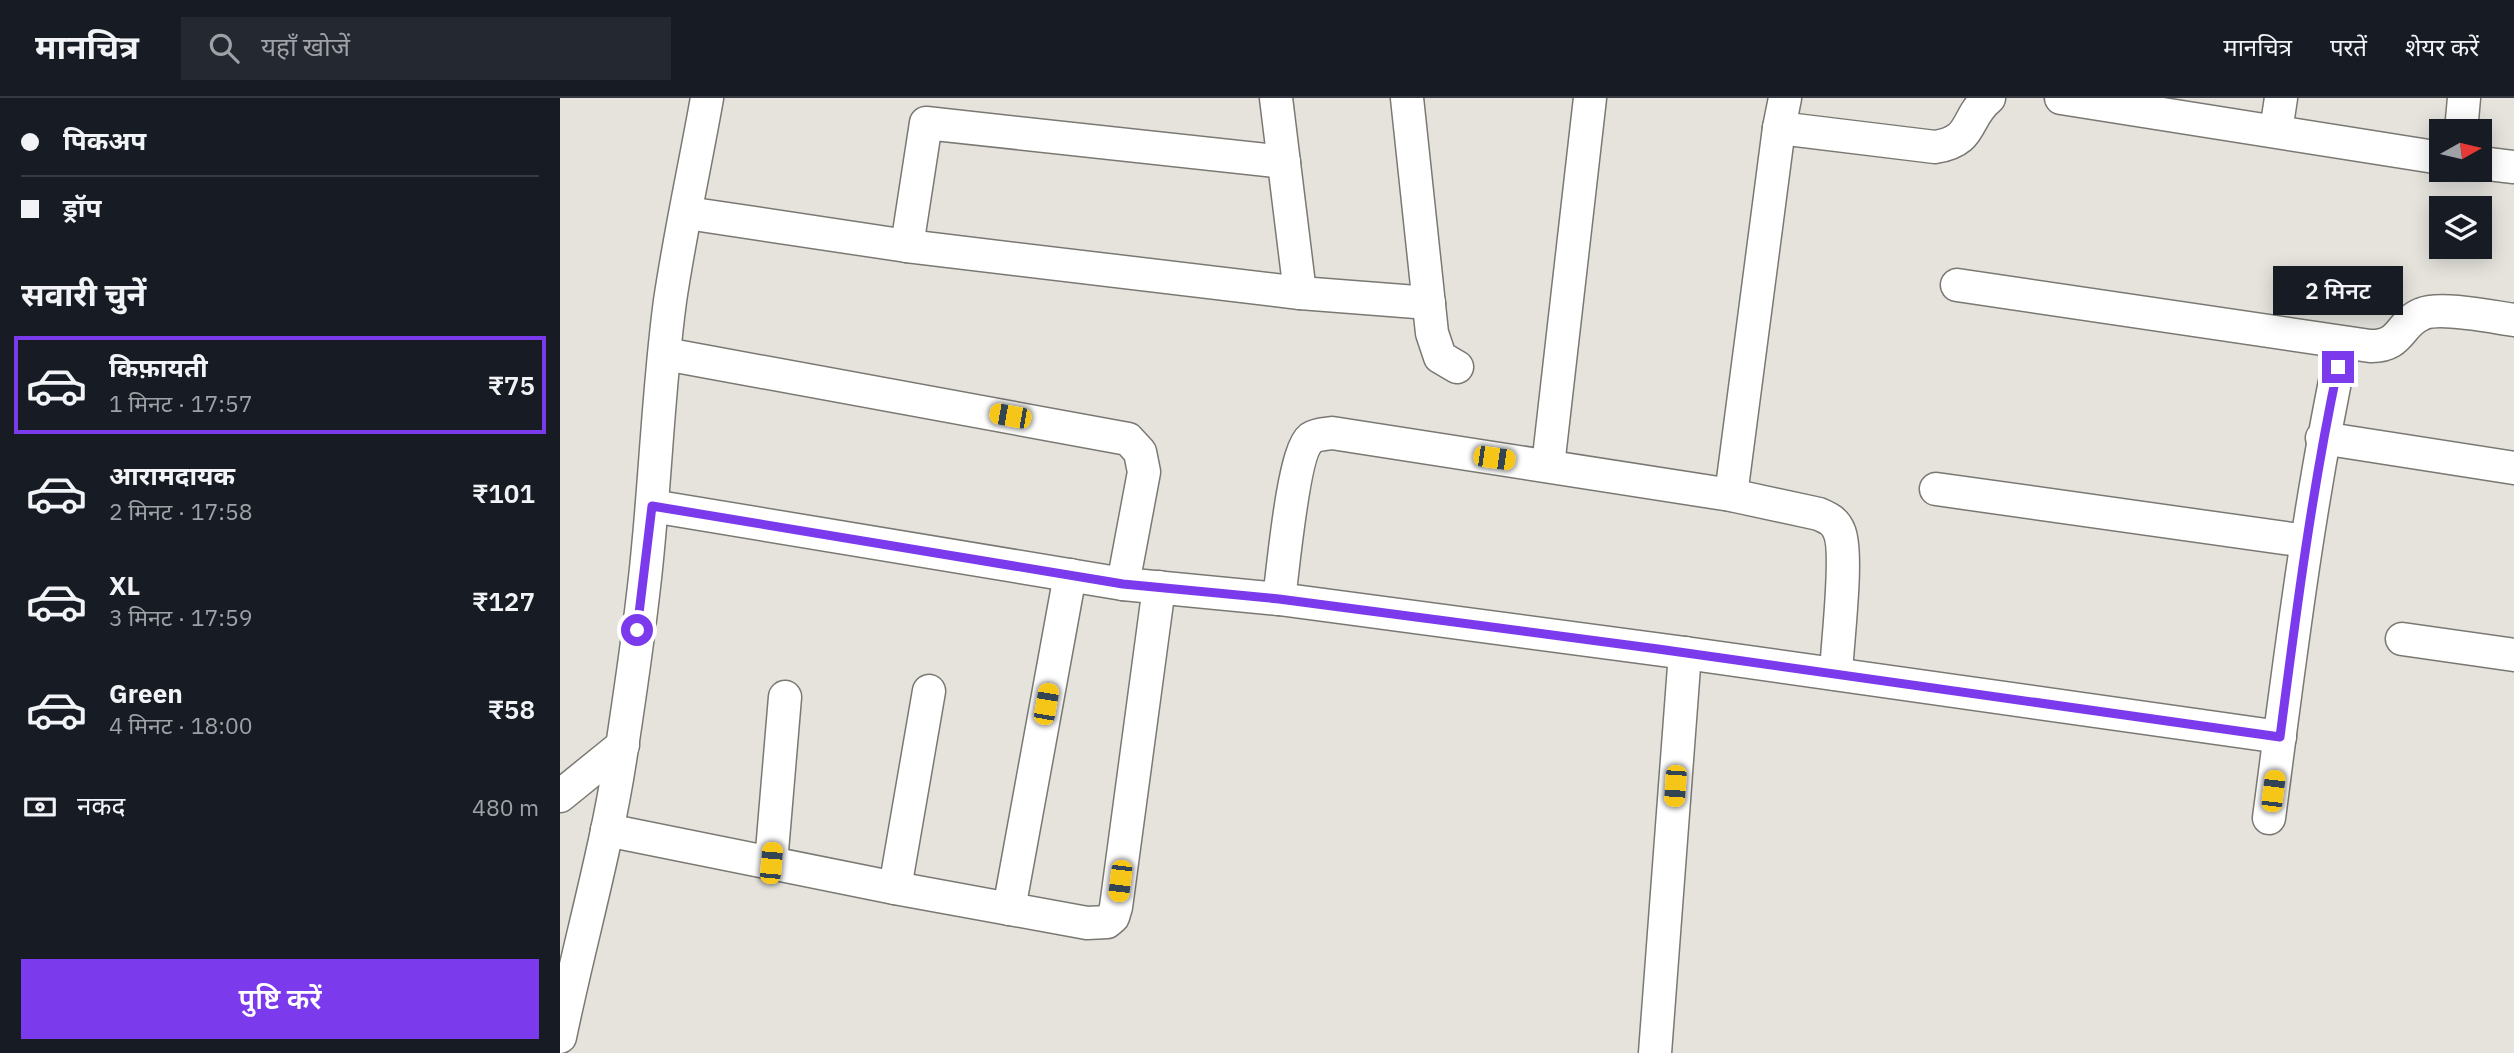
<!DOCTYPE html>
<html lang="hi">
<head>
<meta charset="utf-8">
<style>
  :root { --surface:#171b24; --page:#242831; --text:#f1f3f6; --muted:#9ea1a6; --line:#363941; --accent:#7c3aed }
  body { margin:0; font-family:"IBM Plex Sans","Noto Sans Devanagari",sans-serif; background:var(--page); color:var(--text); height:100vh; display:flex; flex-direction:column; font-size:26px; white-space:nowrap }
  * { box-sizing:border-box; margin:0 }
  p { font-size:23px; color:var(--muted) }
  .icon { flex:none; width:38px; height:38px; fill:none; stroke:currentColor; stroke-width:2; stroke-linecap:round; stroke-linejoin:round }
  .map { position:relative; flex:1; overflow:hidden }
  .drawer { display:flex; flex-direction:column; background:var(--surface); width:560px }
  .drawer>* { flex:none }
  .banner { display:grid; align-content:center; height:154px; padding:0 21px; background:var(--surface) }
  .needle { width:46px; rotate:82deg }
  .fabs { position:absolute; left:1869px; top:21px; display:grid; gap:14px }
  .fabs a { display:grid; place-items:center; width:63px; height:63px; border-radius:0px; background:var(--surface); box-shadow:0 4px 18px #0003; font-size:35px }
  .end { position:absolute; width:32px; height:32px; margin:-16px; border:9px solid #7c3aed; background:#fff; box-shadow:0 0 0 4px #fff }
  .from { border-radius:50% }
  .bubble { position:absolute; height:49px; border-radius:0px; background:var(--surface); box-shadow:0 4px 18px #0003; font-size:23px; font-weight:600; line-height:49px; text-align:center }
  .car { position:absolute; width:21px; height:42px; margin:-21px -10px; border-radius:9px; box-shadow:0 0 5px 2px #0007; background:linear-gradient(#f5c518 24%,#345 0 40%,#f5c518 0 76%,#345 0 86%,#f5c518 0) }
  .banner b { display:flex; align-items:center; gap:24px; height:66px; font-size:26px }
  .banner b+b { border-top:2px solid var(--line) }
  .banner i { width:18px; height:18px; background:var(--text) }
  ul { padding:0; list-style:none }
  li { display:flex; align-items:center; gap:21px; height:98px; margin:0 14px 10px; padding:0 7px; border:4px solid transparent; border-radius:0px }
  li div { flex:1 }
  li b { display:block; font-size:26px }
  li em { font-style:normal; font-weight:600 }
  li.current { border-color:var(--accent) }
  li>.icon { width:63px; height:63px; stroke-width:1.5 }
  h2 { padding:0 21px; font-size:32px; line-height:84px }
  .pay { display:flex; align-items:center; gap:18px; height:77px; padding:0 21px; font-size:26px }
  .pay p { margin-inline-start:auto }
  .primary-button { display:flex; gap:14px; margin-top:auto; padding:14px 21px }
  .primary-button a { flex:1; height:80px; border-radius:0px; background:var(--accent); color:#fff; font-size:28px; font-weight:600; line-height:80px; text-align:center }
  header { display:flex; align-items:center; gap:42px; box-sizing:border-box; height:98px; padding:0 35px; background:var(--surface); border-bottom:2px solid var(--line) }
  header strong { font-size:33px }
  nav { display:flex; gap:38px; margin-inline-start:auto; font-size:24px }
  .search { width:490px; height:63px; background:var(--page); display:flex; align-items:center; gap:18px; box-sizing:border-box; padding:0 24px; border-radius:0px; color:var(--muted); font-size:26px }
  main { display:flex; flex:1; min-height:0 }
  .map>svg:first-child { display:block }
</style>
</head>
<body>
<header>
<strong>मानचित्र</strong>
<div class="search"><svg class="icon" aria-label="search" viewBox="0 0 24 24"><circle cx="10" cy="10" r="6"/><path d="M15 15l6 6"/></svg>यहाँ खोजें</div>
<nav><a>मानचित्र</a><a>परतें</a><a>शेयर करें</a></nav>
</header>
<main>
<section class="drawer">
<div class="banner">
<b><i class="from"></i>पिकअप</b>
<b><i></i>ड्रॉप</b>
</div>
<h2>सवारी चुनें</h2>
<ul>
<li class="current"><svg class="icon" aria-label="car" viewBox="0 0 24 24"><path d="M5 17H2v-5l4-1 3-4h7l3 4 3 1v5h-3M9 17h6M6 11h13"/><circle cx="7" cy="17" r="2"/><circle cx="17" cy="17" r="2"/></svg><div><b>किफ़ायती</b><p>1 मिनट · 17:57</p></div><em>₹75</em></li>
<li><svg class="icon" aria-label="car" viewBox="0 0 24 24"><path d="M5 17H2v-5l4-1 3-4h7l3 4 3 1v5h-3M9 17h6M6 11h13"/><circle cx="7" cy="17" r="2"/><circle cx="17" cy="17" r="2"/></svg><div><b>आरामदायक</b><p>2 मिनट · 17:58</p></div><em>₹101</em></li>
<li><svg class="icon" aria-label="car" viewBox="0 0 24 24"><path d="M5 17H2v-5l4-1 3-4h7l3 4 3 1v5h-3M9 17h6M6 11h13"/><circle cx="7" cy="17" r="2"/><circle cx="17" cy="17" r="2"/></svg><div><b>XL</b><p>3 मिनट · 17:59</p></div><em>₹127</em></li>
<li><svg class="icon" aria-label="car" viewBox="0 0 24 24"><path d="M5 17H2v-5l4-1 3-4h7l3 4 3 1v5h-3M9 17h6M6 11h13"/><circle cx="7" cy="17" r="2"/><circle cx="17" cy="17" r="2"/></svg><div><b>Green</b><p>4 मिनट · 18:00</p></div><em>₹58</em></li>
</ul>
<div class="pay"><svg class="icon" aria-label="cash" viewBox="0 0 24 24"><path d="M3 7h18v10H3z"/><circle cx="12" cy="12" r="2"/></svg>नकद<p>480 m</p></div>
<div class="primary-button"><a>पुष्टि करें</a></div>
</section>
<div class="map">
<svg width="1954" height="955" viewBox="0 0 1954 955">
  <rect width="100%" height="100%" fill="#e5e3dc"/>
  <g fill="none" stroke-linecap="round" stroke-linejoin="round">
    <defs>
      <g id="street">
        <path d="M716,0L740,195"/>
        <path d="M847,0L872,235L880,259L897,269"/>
        <path d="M1501,0L1881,60"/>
        <path d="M1219,30L1375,49C1415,43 1404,20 1429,0"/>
        <path d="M1716,33L1721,0"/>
        <path d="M1901,33L1904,0"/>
        <path d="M1920,65L1954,69"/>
        <path d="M127,115L347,148L366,25L724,64"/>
        <path d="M347,148L740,195L869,205"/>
        <path d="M1397,187L1810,248C1842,249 1839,225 1862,216C1880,208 1933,219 1954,222"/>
        <path d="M105,256L568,341L580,354L584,374L563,486"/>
        <path d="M1762,340L1954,370"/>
        <path d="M988,368L1030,0"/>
        <path d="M1376,391L1746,443"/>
        <path d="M1171,397L1219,30L1225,0"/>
        <path d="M92,408L563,486L719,501L1125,555L1720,639"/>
        <path d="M719,501C723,473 733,354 751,340C757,336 765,336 772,335L1171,397L1259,416C1268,420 1275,423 1279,433C1289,454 1277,547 1276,576"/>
        <path d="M1842,541L1954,557"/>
        <path d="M0,698L63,647"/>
        <path d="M1709,720C1730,560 1749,403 1783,245"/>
        <path d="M47,732L335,790L527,825L547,824L553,819L556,809L599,489"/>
        <path d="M211,765L225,599"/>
        <path d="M335,790L369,593"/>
        <path d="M449,811L510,477"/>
        <path d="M0,939C20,842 48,747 62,649C72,583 82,517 88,450C96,368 99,285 110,203C120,135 135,68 147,0"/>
        <path d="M1095,955L1125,555"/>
      </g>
    </defs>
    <use href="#street" stroke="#7a7872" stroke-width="35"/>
    <use href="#street" stroke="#fff" stroke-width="32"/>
  </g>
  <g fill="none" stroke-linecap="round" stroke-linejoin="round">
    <path stroke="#7c3aed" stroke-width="9" d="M77,532L92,408L563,486L719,501L1098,551L1720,639C1736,515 1752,391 1778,269"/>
  </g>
</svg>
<div class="fabs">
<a><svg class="needle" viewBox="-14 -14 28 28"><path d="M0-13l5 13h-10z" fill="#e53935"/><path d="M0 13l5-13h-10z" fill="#9ea1a6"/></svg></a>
<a><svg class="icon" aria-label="layers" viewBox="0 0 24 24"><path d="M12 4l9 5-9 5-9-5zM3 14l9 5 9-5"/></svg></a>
</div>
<i class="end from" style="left:77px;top:532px"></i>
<i class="end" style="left:1778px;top:269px"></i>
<div class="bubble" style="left:1713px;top:168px;width:130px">2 मिनट</div>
<i class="car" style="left:450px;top:318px;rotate:280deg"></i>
<i class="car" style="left:934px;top:360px;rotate:98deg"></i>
<i class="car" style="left:486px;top:606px;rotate:10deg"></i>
<i class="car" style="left:1115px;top:688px;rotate:184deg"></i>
<i class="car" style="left:1713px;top:693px;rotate:7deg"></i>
<i class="car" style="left:211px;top:765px;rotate:5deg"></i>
<i class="car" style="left:560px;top:783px;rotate:187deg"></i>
</div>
</main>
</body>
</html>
